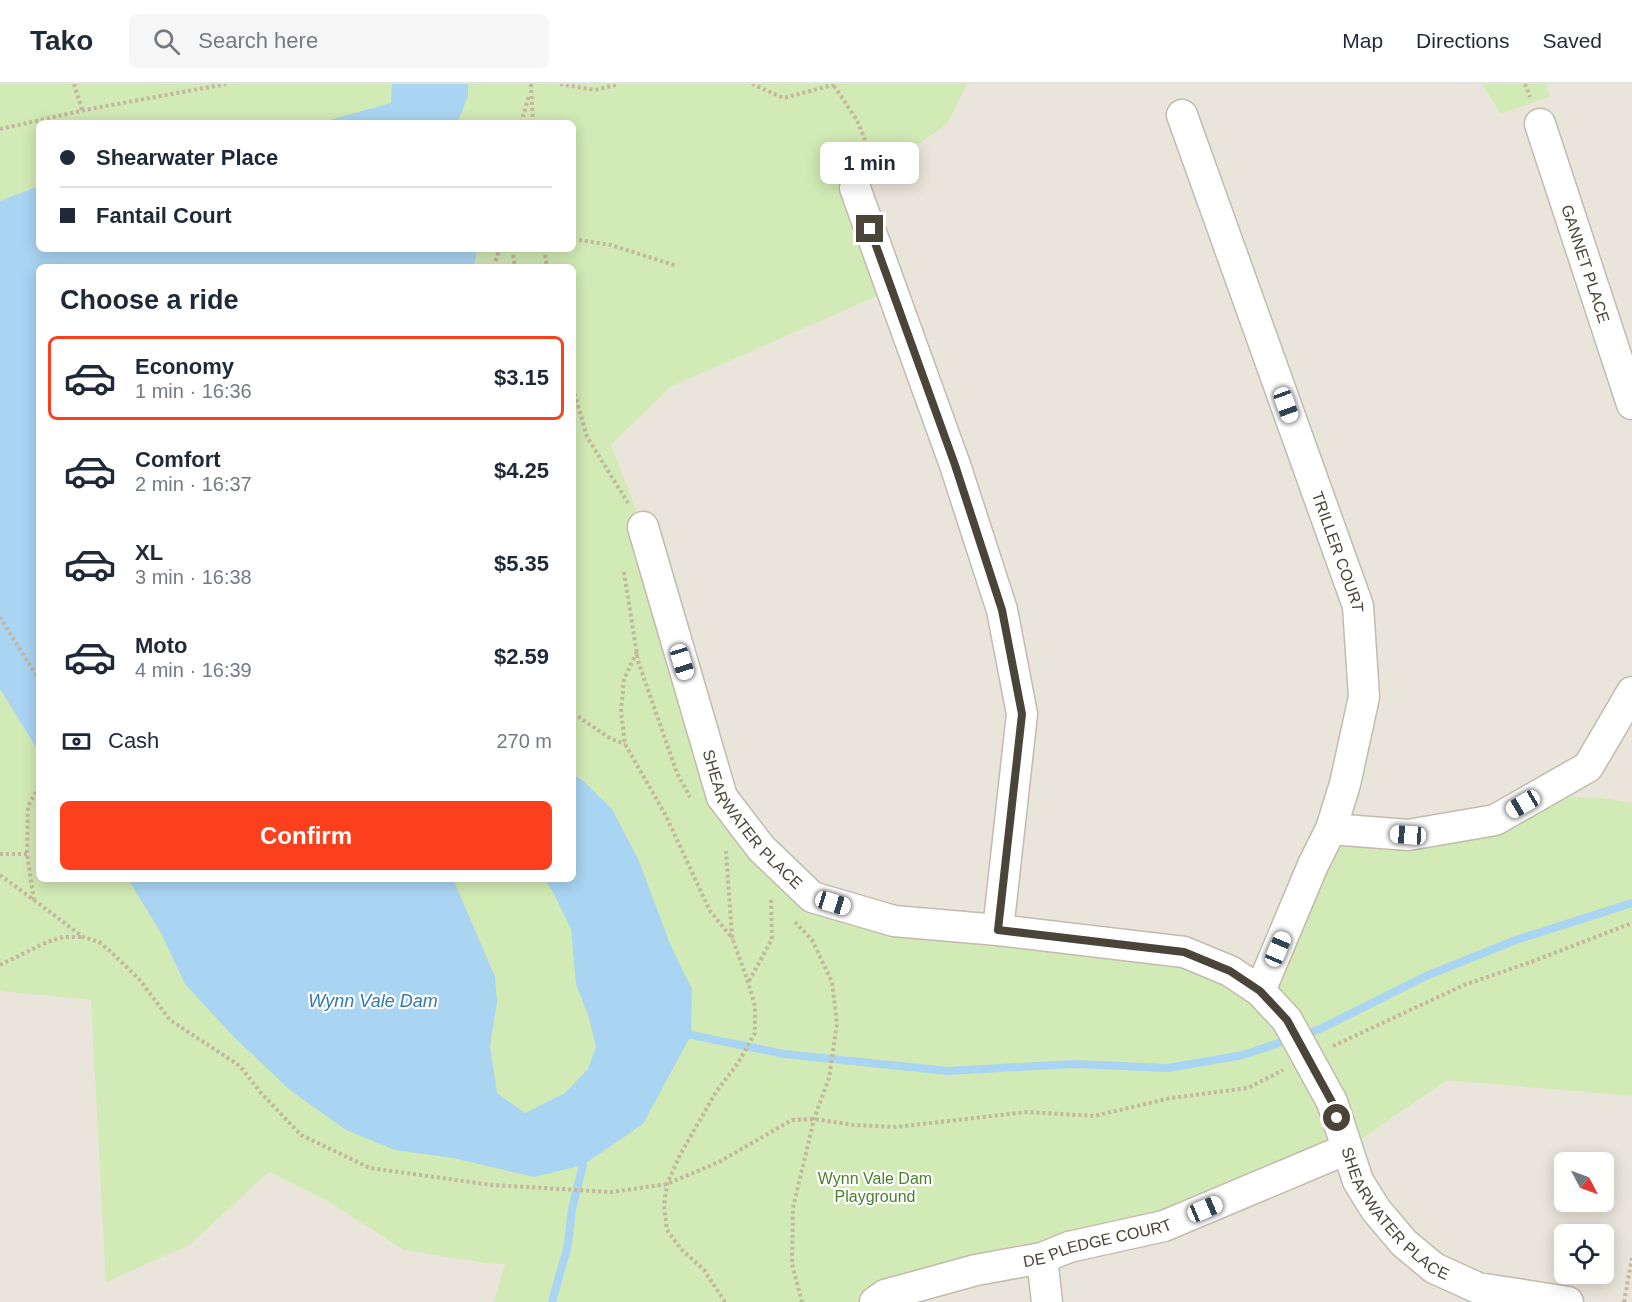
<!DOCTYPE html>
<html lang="en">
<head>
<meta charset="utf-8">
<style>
  :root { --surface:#fff; --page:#f6f6f7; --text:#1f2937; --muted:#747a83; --line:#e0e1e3; --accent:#fc3f1d }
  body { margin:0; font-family:Arial,sans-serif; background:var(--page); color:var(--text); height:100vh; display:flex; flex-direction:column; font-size:22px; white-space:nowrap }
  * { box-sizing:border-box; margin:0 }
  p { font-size:20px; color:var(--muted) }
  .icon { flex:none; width:33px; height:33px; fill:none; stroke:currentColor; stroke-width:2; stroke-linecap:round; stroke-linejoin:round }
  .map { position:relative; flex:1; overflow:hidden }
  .side { position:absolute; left:36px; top:180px; width:540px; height:618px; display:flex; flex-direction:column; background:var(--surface); border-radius:9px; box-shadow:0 3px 15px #0003 }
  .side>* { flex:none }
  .hud { position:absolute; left:36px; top:36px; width:540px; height:132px; border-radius:9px; box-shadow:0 3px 15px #0003; display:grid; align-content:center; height:132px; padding:0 24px; background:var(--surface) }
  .needle { width:39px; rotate:131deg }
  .buttons { position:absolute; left:1554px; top:1068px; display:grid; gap:12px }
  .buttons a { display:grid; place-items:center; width:60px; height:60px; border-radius:9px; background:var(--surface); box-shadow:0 3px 15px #0003; font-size:30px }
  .end { position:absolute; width:27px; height:27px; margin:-14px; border:8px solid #4b4439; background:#fff; box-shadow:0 0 0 3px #fff }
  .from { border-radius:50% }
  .bubble { position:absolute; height:42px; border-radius:9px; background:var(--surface); box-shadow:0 3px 15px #0003; font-size:20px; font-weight:800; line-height:42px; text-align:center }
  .car { position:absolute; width:18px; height:36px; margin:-18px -9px; border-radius:8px; box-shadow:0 0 4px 2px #0007; background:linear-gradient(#fff 24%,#345 0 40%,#fff 0 76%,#345 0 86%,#fff 0) }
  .hud b { display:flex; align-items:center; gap:21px; height:57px; font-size:22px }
  .hud b+b { border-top:2px solid var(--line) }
  .hud i { width:15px; height:15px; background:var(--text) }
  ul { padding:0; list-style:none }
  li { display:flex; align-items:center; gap:18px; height:84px; margin:0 12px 9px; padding:0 12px; border:3px solid transparent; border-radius:9px }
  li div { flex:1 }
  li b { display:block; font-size:22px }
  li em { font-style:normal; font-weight:800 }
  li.current { border-color:var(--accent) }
  li>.icon { width:54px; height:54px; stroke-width:1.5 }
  h2 { padding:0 24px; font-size:27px; line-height:72px }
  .pay { display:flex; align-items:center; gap:15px; height:66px; padding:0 24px; font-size:22px }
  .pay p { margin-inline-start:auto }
  .cta { display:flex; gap:12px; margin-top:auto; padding:12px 24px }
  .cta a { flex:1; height:69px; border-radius:9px; background:var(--accent); color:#fff; font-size:24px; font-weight:800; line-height:69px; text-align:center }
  header { display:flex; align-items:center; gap:36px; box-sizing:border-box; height:84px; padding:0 30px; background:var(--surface); border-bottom:2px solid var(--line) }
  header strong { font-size:28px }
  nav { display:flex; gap:33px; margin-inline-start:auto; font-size:21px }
  .search { width:420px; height:54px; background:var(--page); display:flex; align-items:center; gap:15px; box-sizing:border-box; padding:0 21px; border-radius:9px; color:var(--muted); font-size:22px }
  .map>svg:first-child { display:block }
</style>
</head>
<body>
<header>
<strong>Tako</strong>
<div class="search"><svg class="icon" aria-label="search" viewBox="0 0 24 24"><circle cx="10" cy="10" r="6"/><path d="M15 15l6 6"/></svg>Search here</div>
<nav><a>Map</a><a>Directions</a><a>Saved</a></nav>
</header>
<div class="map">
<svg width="1632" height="1218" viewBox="0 0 1632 1218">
  <rect width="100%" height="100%" fill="#f6f3ec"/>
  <path fill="#eae5da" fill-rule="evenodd" d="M0,0H1632V1218H0ZM39,39H573V165H39ZM39,183H573V795H39ZM1564,1078H1604V1118H1564ZM1564,1150H1604V1190H1564Z"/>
  <g fill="#d2eab5" fill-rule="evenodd">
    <path d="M0,0H967L947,40L855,104L891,206L670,303L611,361L643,443L722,713L812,813L1184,868L1260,907L1331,745L1408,751L1537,712L1601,714L1632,719V1012L1447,996L1347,1065L1164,1142L875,1218H494L505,1180L485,1179L404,1166L329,1118L269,1088L189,1161L106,1198L91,916L0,907ZM39,39H573V165H39ZM39,183H573V795H39Z"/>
    <path d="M1482,0H1547L1549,13L1501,30Z"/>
  </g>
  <g fill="#a9d4f2">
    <path d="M392,0H468V12L457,39H319L391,19Z"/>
    <path d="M39,102V165H477L474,183H39V668L0,605V117Z"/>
    <path d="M573,691L581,695L612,725L639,777L670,860L692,905L691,951L643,1040L583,1081L534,1093L453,1074L395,1066L346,1046L290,1006L235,954L185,900L161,849L128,795H453L495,893L497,918L490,962L497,1009L525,1029L565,1009L588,985L596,963L589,934L576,900L571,845L554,810L545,795H573Z"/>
  </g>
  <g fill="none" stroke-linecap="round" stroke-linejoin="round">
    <g stroke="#a9d4f2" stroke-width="8">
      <path d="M691,951L784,970L948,987L1074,980L1168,984L1243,971L1320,945L1426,892L1516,856L1632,819"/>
      <path d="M552,1218L568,1161L572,1125L583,1081"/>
    </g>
    <defs>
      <g id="minor">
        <path id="s1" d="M1182,31L1358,522L1364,613L1345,700L1331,745L1313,781L1260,907"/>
        <path id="s2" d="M1540,40L1632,320"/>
        <path d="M855,104L955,381L1002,526L1022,630L998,846"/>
        <path id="s3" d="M643,443L722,713L761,764L812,813L894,837L998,846L1184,868L1230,887L1260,907L1287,936L1332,1018L1358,1097L1376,1126L1404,1159L1434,1184L1478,1204L1568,1218"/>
        <path d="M1331,745L1408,751L1495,736L1588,683L1632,608"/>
        <path d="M1042,1174L1047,1218"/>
        <path id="s4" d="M875,1218L885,1211L976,1186L1042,1174L1069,1163L1164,1142L1347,1065"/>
      </g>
    </defs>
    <use href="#minor" stroke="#c2bbae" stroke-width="33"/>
    <g stroke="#c4b79f" stroke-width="4" stroke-dasharray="3 3" stroke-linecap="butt">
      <path d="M74,0L82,26"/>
      <path d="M531,0L533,39"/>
      <path d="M560,0L595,6L619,0"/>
      <path d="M752,0L784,14L836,0"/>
      <path d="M1525,0L1530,13"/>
      <path d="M834,2L857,36L868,63L864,78"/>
      <path d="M521,39L529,12"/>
      <path d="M0,45L90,25L226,0"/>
      <path d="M573,155L611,161L677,182"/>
      <path d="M512,165L515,183"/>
      <path d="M544,165L547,183"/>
      <path d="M494,183L499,165"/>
      <path d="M573,304L587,353L628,419"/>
      <path d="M624,488L638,577L677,689L690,713"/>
      <path d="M0,533L39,596"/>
      <path d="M637,568L624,595L621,628L625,660L665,730L710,827L733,855"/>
      <path d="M573,629L611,655L625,660"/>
      <path d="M0,770H27"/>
      <path d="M0,791L34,816L27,770L28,722L39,703"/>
      <path d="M34,816L83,853L99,858L110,867L139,895L170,936L240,982L261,1009L301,1051L370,1084L492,1101L612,1108L667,1100L719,1078L792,1036L814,1035L854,1041L896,1043L1027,1028L1094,1032L1171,1014L1248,1004L1283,986"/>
      <path d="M795,838L812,856L832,898L837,940L829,994L814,1035L793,1124L792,1180L802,1218"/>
      <path d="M0,881L47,858L63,853H83"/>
      <path d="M749,897L772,855L771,815"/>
      <path d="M1333,962L1464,901L1531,878L1632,839"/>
      <path d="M725,1218L704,1186L681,1165L667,1146L664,1122L667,1100L680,1071L716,1008L738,979L755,949V922L748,898L732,853L726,767"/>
      <path d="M1624,1218L1632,1174"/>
    </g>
    <use href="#minor" stroke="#fff" stroke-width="30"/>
  </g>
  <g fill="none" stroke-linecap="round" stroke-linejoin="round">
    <path stroke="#4b4439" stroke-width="8" d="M870,145L955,381L1002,526L1022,630L998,846L1184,868L1230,887L1260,907L1287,936L1332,1018L1337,1034"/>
  </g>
  <g text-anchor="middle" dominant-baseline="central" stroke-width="4.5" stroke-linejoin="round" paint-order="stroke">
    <g font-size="16" fill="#4b4439" stroke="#fff">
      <text stroke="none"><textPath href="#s2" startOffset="147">GANNET PLACE</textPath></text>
      <text stroke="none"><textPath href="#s1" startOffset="464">TRILLER COURT</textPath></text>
      <text stroke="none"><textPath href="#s3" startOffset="316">SHEARWATER PLACE</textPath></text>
      <text stroke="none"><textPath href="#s3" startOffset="1144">SHEARWATER PLACE</textPath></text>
      <text stroke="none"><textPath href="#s4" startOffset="231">DE PLEDGE COURT</textPath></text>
    </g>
    <g font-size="16" fill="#4a7f2a" stroke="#fff">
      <text x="875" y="1094">Wynn Vale Dam<tspan x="875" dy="18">Playground</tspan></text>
    </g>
    <g font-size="18" font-style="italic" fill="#2e7ab2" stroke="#fff">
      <text x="373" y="917">Wynn Vale Dam</text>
    </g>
  </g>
</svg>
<div class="buttons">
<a><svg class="needle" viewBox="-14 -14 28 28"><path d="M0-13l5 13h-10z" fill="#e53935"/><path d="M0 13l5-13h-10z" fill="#747a83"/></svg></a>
<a><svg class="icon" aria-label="locate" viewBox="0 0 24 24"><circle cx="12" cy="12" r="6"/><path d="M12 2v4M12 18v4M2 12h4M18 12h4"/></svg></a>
</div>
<i class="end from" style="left:1337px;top:1034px"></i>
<i class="end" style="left:870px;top:145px"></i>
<div class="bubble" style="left:820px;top:58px;width:99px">1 min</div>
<i class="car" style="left:1286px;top:321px;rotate:160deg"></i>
<i class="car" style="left:682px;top:578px;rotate:163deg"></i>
<i class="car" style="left:1523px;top:720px;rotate:240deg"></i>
<i class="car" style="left:1408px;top:751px;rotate:274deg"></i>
<i class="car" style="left:833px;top:819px;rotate:107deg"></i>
<i class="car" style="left:1278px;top:865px;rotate:23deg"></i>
<i class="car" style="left:1205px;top:1125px;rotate:67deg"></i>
<div class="hud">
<b><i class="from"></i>Shearwater Place</b>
<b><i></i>Fantail Court</b>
</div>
<section class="side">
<h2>Choose a ride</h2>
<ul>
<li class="current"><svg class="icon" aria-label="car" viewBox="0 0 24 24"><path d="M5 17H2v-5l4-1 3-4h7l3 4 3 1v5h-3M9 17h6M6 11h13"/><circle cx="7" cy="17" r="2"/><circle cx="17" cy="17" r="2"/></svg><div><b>Economy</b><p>1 min · 16:36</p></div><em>$3.15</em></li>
<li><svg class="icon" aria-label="car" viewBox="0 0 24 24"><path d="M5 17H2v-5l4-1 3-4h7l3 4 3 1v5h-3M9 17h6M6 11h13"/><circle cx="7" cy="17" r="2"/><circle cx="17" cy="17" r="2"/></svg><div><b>Comfort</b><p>2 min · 16:37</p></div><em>$4.25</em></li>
<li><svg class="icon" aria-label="car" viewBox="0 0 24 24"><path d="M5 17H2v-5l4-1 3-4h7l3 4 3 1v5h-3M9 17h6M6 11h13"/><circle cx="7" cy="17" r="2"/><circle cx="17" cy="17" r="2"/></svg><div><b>XL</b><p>3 min · 16:38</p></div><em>$5.35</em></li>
<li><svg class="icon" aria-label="car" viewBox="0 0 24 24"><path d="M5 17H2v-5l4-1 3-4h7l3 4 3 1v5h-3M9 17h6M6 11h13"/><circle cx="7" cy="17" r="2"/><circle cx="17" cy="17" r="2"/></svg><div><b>Moto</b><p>4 min · 16:39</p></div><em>$2.59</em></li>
</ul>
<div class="pay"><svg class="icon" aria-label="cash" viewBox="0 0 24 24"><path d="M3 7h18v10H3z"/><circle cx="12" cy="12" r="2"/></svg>Cash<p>270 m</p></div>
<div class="cta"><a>Confirm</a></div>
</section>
</div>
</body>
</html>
